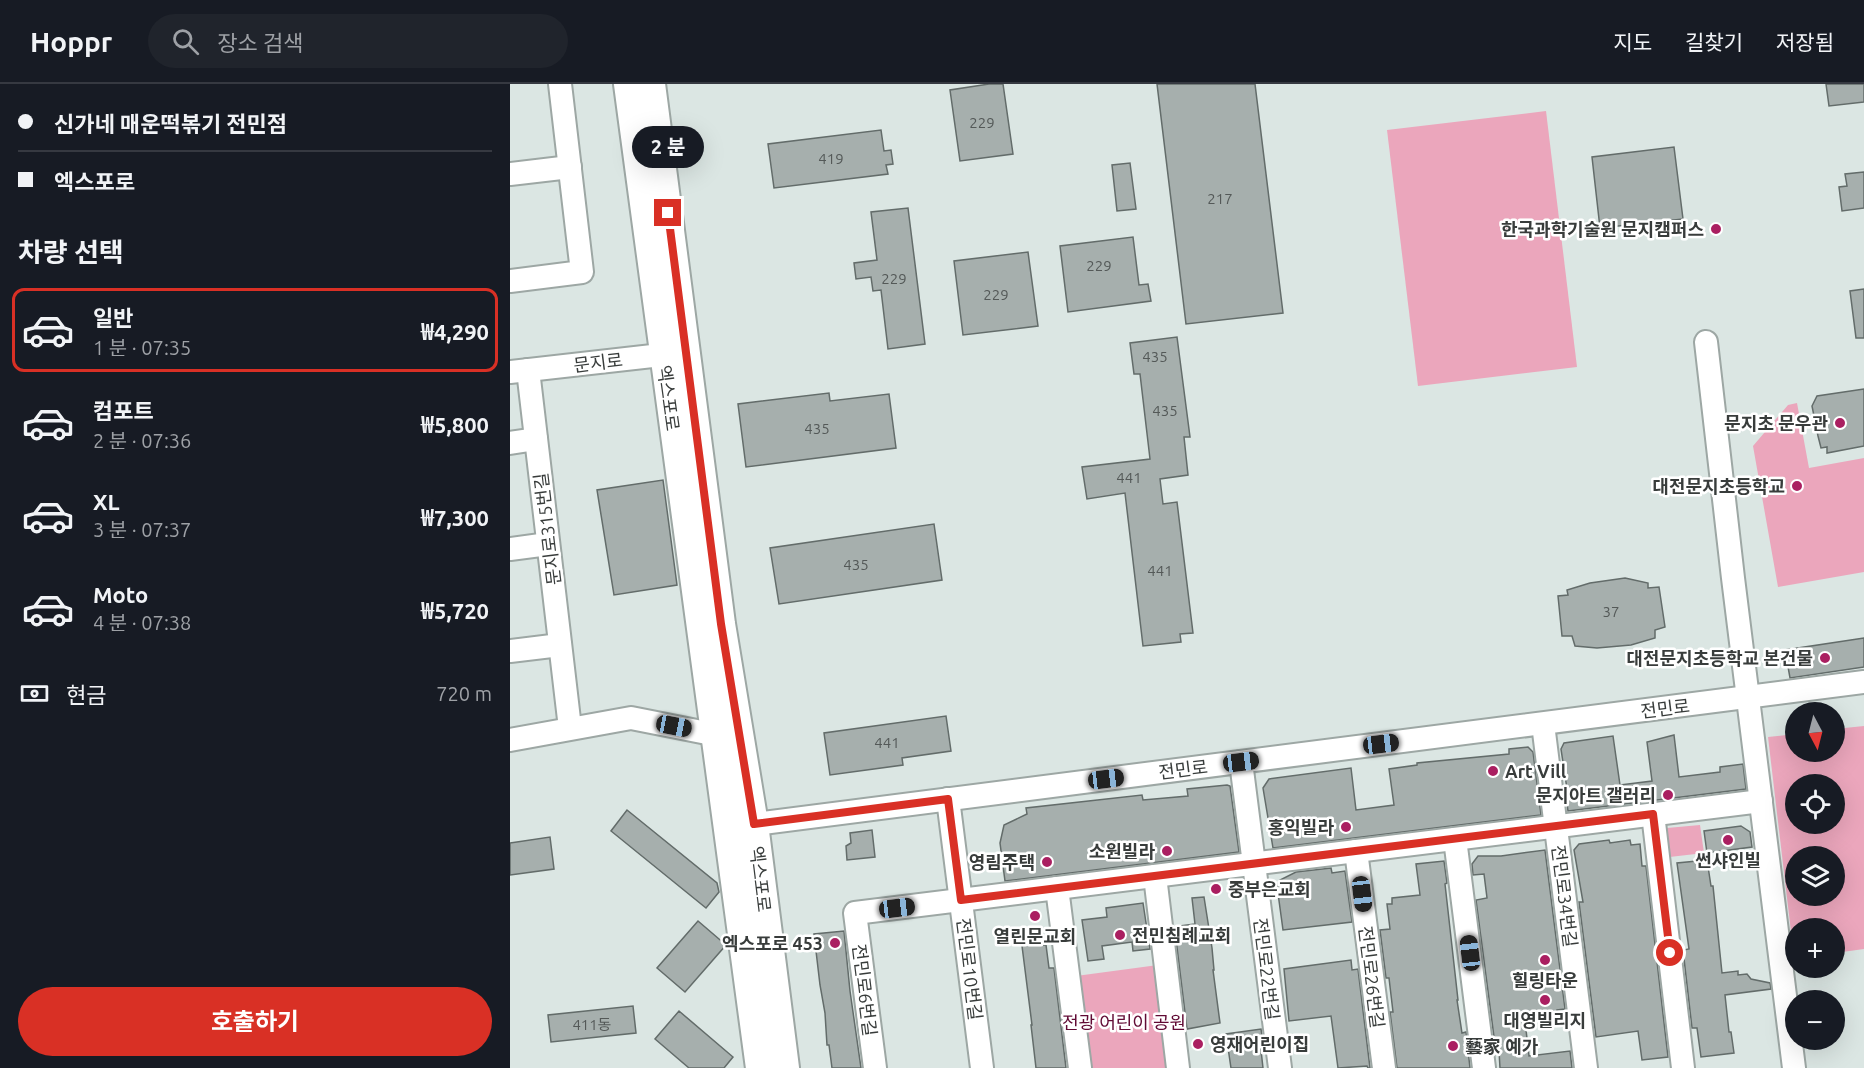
<!DOCTYPE html>
<html lang="ko">
<head>
<meta charset="utf-8">
<style>
  :root { --surface:#171b24; --page:#20242c; --text:#f1f3f6; --muted:#9ea1a6; --line:#363941; --accent:#d93025 }
  body { margin:0; font-family:Ubuntu,"Noto Sans KR",sans-serif; background:var(--page); color:var(--text); height:100vh; display:flex; flex-direction:column; font-size:22px; white-space:nowrap }
  * { box-sizing:border-box; margin:0 }
  p { font-size:20px; color:var(--muted) }
  .icon { flex:none; width:33px; height:33px; fill:none; stroke:currentColor; stroke-width:2; stroke-linecap:round; stroke-linejoin:round }
  .map { position:relative; flex:1; overflow:hidden }
  .panel { display:flex; flex-direction:column; background:var(--surface); width:510px }
  .panel>* { flex:none }
  .guide { display:grid; align-content:center; height:132px; padding:0 18px; background:var(--surface) }
  .needle { width:39px; rotate:173deg }
  .fabs { position:absolute; left:1275px; top:618px; display:grid; gap:12px }
  .fabs a { display:grid; place-items:center; width:60px; height:60px; border-radius:50%; background:var(--surface); box-shadow:0 6px 24px #0002; font-size:30px }
  .end { position:absolute; width:27px; height:27px; margin:-14px; border:8px solid #d93025; background:#fff; box-shadow:0 0 0 3px #fff }
  .from { border-radius:50% }
  .bubble { position:absolute; height:42px; border-radius:21px; background:var(--surface); box-shadow:0 6px 24px #0002; font-size:20px; font-weight:700; line-height:42px; text-align:center }
  .car { position:absolute; width:18px; height:36px; margin:-18px -9px; border-radius:8px; box-shadow:0 0 4px 2px #0007; background:linear-gradient(#222 24%,#8ab4d8 0 40%,#222 0 76%,#8ab4d8 0 86%,#222 0) }
  .guide b { display:flex; align-items:center; gap:21px; height:57px; font-size:22px }
  .guide b+b { border-top:2px solid var(--line) }
  .guide i { width:15px; height:15px; background:var(--text) }
  ul { padding:0; list-style:none }
  li { display:flex; align-items:center; gap:18px; height:84px; margin:0 12px 9px; padding:0 6px; border:3px solid transparent; border-radius:12px }
  li div { flex:1 }
  li b { display:block; font-size:22px }
  li em { font-style:normal; font-weight:700 }
  li.selected { border-color:var(--accent) }
  li>.icon { width:54px; height:54px; stroke-width:1.5 }
  h2 { padding:0 18px; font-size:27px; line-height:72px }
  .pay { display:flex; align-items:center; gap:15px; height:66px; padding:0 18px; font-size:22px }
  .pay p { margin-inline-start:auto }
  .cta { display:flex; gap:12px; margin-top:auto; padding:12px 18px }
  .cta a { flex:1; height:69px; border-radius:36px; background:var(--accent); color:#fff; font-size:24px; font-weight:700; line-height:69px; text-align:center }
  header { display:flex; align-items:center; gap:36px; box-sizing:border-box; height:84px; padding:0 30px; background:var(--surface); border-bottom:2px solid var(--line) }
  header strong { font-size:28px }
  nav { display:flex; gap:33px; margin-inline-start:auto; font-size:21px }
  .search { width:420px; height:54px; background:var(--page); display:flex; align-items:center; gap:15px; box-sizing:border-box; padding:0 21px; border-radius:33px; color:var(--muted); font-size:22px }
  main { display:flex; flex:1; min-height:0 }
  .map>svg:first-child { display:block }
</style>
</head>
<body>
<header>
<strong>Hoppr</strong>
<div class="search"><svg class="icon" aria-label="search" viewBox="0 0 24 24"><circle cx="10" cy="10" r="6"/><path d="M15 15l6 6"/></svg>장소 검색</div>
<nav><a>지도</a><a>길찾기</a><a>저장됨</a></nav>
</header>
<main>
<section class="panel">
<div class="guide">
<b><i class="from"></i>신가네 매운떡볶기 전민점</b>
<b><i></i>엑스포로</b>
</div>
<h2>차량 선택</h2>
<ul>
<li class="selected"><svg class="icon" aria-label="car" viewBox="0 0 24 24"><path d="M5 17H2v-5l4-1 3-4h7l3 4 3 1v5h-3M9 17h6M6 11h13"/><circle cx="7" cy="17" r="2"/><circle cx="17" cy="17" r="2"/></svg><div><b>일반</b><p>1 분 · 07:35</p></div><em>₩4,290</em></li>
<li><svg class="icon" aria-label="car" viewBox="0 0 24 24"><path d="M5 17H2v-5l4-1 3-4h7l3 4 3 1v5h-3M9 17h6M6 11h13"/><circle cx="7" cy="17" r="2"/><circle cx="17" cy="17" r="2"/></svg><div><b>컴포트</b><p>2 분 · 07:36</p></div><em>₩5,800</em></li>
<li><svg class="icon" aria-label="car" viewBox="0 0 24 24"><path d="M5 17H2v-5l4-1 3-4h7l3 4 3 1v5h-3M9 17h6M6 11h13"/><circle cx="7" cy="17" r="2"/><circle cx="17" cy="17" r="2"/></svg><div><b>XL</b><p>3 분 · 07:37</p></div><em>₩7,300</em></li>
<li><svg class="icon" aria-label="car" viewBox="0 0 24 24"><path d="M5 17H2v-5l4-1 3-4h7l3 4 3 1v5h-3M9 17h6M6 11h13"/><circle cx="7" cy="17" r="2"/><circle cx="17" cy="17" r="2"/></svg><div><b>Moto</b><p>4 분 · 07:38</p></div><em>₩5,720</em></li>
</ul>
<div class="pay"><svg class="icon" aria-label="cash" viewBox="0 0 24 24"><path d="M3 7h18v10H3z"/><circle cx="12" cy="12" r="2"/></svg>현금<p>720 m</p></div>
<div class="cta"><a>호출하기</a></div>
</section>
<div class="map">
<svg width="1354" height="984" viewBox="0 0 1354 984">
  <rect width="100%" height="100%" fill="#dbe6e3"/>
  <g fill="#eba6bc" fill-rule="evenodd">
    <path d="M1036,27L1067,283L908,302L877,46Z"/>
    <path d="M1287,319L1299,384L1354,374V488L1268,503L1243,362L1278,321Z"/>
    <path d="M1354,642V865L1325,869L1324,844H1286L1285,873H1284L1258,653L1285,650L1286,668H1324L1325,645ZM1286,700H1324V740H1286ZM1324,772V812H1286V772Z"/>
    <path d="M1190,741L1194,769L1151,774V752L1157,744Z"/>
    <path d="M648,881L662,984H578L566,892Z"/>
  </g>
  <g fill="#a6afad" stroke="#636c6a" stroke-width="1.5">
    <path d="M479,0H493L503,70L450,77L440,6Z"/>
    <path d="M647,0H745L773,229L676,240Z"/>
    <path d="M1316,0H1354V18L1319,22Z"/>
    <path d="M371,46L374,67L381,66L383,80L376,81L378,90L264,104L258,60Z"/>
    <path d="M1164,63L1173,135L1090,144L1082,73Z"/>
    <path d="M620,79L626,125L607,127L602,81Z"/>
    <path d="M1354,88V124L1332,127L1329,103L1337,102L1335,90Z"/>
    <path d="M398,124L415,260L378,265L371,206L363,207L361,193L346,195L344,179L367,176L361,128Z"/>
    <path d="M623,153L629,201L638,200L641,217L558,228L550,162Z"/>
    <path d="M518,168L528,242L453,251L444,177Z"/>
    <path d="M1354,205V254H1346L1340,207Z"/>
    <path d="M667,253L680,353H674L678,391L650,395L653,420L667,418L683,549L670,550L671,558L633,562L615,409L577,415L572,383L640,375L630,290H624L620,259Z"/>
    <path d="M1354,305V362L1317,369V363L1311,364L1308,352L1302,322L1307,312Z"/>
    <path d="M319,309L320,317L379,310L386,364L236,383L228,320Z"/>
    <path d="M153,396L167,501L104,511L87,406Z"/>
    <path d="M424,440L432,496L269,520L260,464Z"/>
    <path d="M1115,494L1138,499V504L1149,503L1155,543L1145,546V554L1121,561L1087,564L1065,562L1062,552H1052L1048,512L1058,511L1057,506L1080,499Z"/>
    <path d="M1354,554V583L1280,594L1275,566Z"/>
    <path d="M436,632L441,667L392,674L393,681L320,691L314,649Z"/>
    <path d="M1164,651L1169,693L1210,688V683L1233,680L1236,705L1058,727L1055,705H1057L1051,665L1054,659L1103,652L1110,701L1142,697L1137,658Z"/>
    <path d="M1018,663L1023,668L1031,731L763,764L753,704L759,695L841,684L846,726L884,721L879,685L907,681V679L999,670V665Z"/>
    <path d="M717,701L720,702L729,768L495,797L490,759L494,741L517,730L516,724L632,711L633,716L678,712L677,705Z"/>
    <path d="M117,726L207,799L209,808L196,824L101,747Z"/>
    <path d="M1231,742L1240,748L1242,763L1197,769L1194,747Z"/>
    <path d="M362,746L365,773L337,776L336,762L341,759L340,749Z"/>
    <path d="M40,753L44,785L0,791V759Z"/>
    <path d="M1099,756L1100,759L1120,756L1121,761L1130,760L1132,782H1136L1158,973L1132,976L1128,947L1086,953L1069,818H1073L1064,766L1069,760Z"/>
    <path d="M1035,766L1055,925L1047,926V933L1015,937L1019,972L1060,967L1062,984H990L989,967L986,968L966,816L977,814L974,790L963,791L962,780L968,772H991Z"/>
    <path d="M1197,776L1201,802H1203L1212,889L1228,887V891L1237,890L1241,895L1260,899L1261,905L1215,911L1219,948H1221L1224,969L1191,973L1187,944H1182L1173,866L1179,865L1167,779Z"/>
    <path d="M934,777L937,799L935,800L948,916H947L952,949L956,948L960,984H887L880,928H883L879,894H876L870,846L880,845L877,820H882V814L910,811L906,780Z"/>
    <path d="M821,784L822,789L835,787L842,838L773,846L767,802L770,796L786,788Z"/>
    <path d="M694,813L702,864L704,886H703L710,939L677,945L665,847L669,846L670,842L685,840L682,814Z"/>
    <path d="M633,819L640,865L623,867L622,858L592,862L594,875L578,877L572,836L597,833L596,824Z"/>
    <path d="M188,837L216,861L175,908L147,884Z"/>
    <path d="M334,847L340,907L351,984H322L319,961H317L315,929L310,901L304,850Z"/>
    <path d="M523,853L524,858L532,857L533,861H536L539,884H544L556,984H526L521,941H522L511,854Z"/>
    <path d="M841,876L842,886L848,885L860,984H858L857,982L828,984L821,932L779,937L774,885Z"/>
    <path d="M123,922L126,949L41,958L38,931Z"/>
    <path d="M169,927L223,973L214,984H179L145,955Z"/>
    <path d="M751,945L754,966H751L753,984H721L716,950Z"/>
  </g>
  <g fill="none" stroke-linecap="round" stroke-linejoin="round">
    <defs>
      <g id="minor">
        <path d="M0,90L60,83"/>
        <path d="M0,197L72,188L50,0"/>
        <path d="M1196,258L1223,494L1284,984"/>
        <path d="M18,286L60,644"/>
        <path d="M0,288L169,269"/>
        <path d="M0,359L26,355"/>
        <path d="M0,465L38,460"/>
        <path d="M0,567L50,561"/>
        <path d="M1033,640L1076,984"/>
        <path d="M0,656L121,634L202,650"/>
        <path d="M731,678L770,984"/>
        <path d="M438,715L472,984"/>
        <path d="M1143,730L1173,984"/>
        <path d="M229,742L1354,598"/>
        <path d="M945,755L974,984"/>
        <path d="M846,767L874,984"/>
        <path d="M645,792L668,984"/>
        <path d="M547,804L570,984"/>
        <path d="M365,984L345,829L1251,717"/>
      </g>
      <g id="major">
        <path d="M118,0C160,328 203,656 250,984"/>
        <path d="M141,0L211,540L244,740L275,984"/>
      </g>
    </defs>
    <use href="#minor" stroke="#9da7a4" stroke-width="26"/>
    <use href="#major" stroke="#9da7a4" stroke-width="32"/>
    <use href="#minor" stroke="#fff" stroke-width="22"/>
    <use href="#major" stroke="#fff" stroke-width="28"/>
  </g>
  <g fill="none" stroke-linecap="round" stroke-linejoin="round">
    <path stroke="#d93025" stroke-width="8" d="M158,129L211,540L244,740L438,715L451,816L1143,730L1160,869"/>
  </g>
  <g fill="#aa1f61" stroke="#fff" stroke-width="2">
    <circle cx="1206" cy="145" r="6"/>
    <circle cx="1330" cy="339" r="6"/>
    <circle cx="1287" cy="402" r="6"/>
    <circle cx="1315" cy="574" r="6"/>
    <circle cx="983" cy="687" r="6"/>
    <circle cx="1158" cy="711" r="6"/>
    <circle cx="836" cy="743" r="6"/>
    <circle cx="1218" cy="756" r="6"/>
    <circle cx="657" cy="767" r="6"/>
    <circle cx="537" cy="778" r="6"/>
    <circle cx="706" cy="805" r="6"/>
    <circle cx="525" cy="832" r="6"/>
    <circle cx="610" cy="851" r="6"/>
    <circle cx="325" cy="859" r="6"/>
    <circle cx="1035" cy="876" r="6"/>
    <circle cx="1035" cy="916" r="6"/>
    <circle cx="688" cy="960" r="6"/>
    <circle cx="943" cy="962" r="6"/>
  </g>
  <g text-anchor="middle" dominant-baseline="central" stroke-width="5" stroke-linejoin="round" paint-order="stroke">
    <g font-size="15" fill="#545958">
      <text x="472" y="38">229</text>
      <text x="321" y="74">419</text>
      <text x="710" y="114">217</text>
      <text x="589" y="181">229</text>
      <text x="384" y="194">229</text>
      <text x="486" y="210">229</text>
      <text x="645" y="272">435</text>
      <text x="655" y="326">435</text>
      <text x="307" y="344">435</text>
      <text x="619" y="393">441</text>
      <text x="346" y="480">435</text>
      <text x="650" y="486">441</text>
      <text x="1101" y="527">37</text>
      <text x="377" y="658">441</text>
      <text x="82" y="940">411동</text>
    </g>
    <g font-size="18" font-weight="bold" fill="#383c3b" stroke="#fff" text-anchor="end">
      <text x="1194" y="145">한국과학기술원 문지캠퍼스</text>
      <text x="1318" y="339">문지초 문우관</text>
      <text x="1275" y="402">대전문지초등학교</text>
      <text x="1303" y="574">대전문지초등학교 본건물</text>
      <text x="995" y="687" text-anchor="start">Art Vill</text>
      <text x="1146" y="711">문지아트 갤러리</text>
      <text x="824" y="743">홍익빌라</text>
      <text x="645" y="767">소원빌라</text>
      <text x="1218" y="776" text-anchor="middle">썬샤인빌</text>
      <text x="525" y="778">영림주택</text>
      <text x="718" y="805" text-anchor="start">중부은교회</text>
      <text x="622" y="851" text-anchor="start">전민침례교회</text>
      <text x="525" y="852" text-anchor="middle">열린문교회</text>
      <text x="313" y="859">엑스포로 453</text>
      <text x="1035" y="896" text-anchor="middle">힐링타운</text>
      <text x="1035" y="936" text-anchor="middle">대영빌리지</text>
      <text x="700" y="960" text-anchor="start">영재어린이집</text>
      <text x="955" y="962" text-anchor="start">藝家 예가</text>
    </g>
    <g font-size="18" fill="#383c3b" stroke="#fff">
      <text transform="translate(88 278) rotate(-7)">문지로</text>
      <text transform="translate(159 314) rotate(82)">엑스포로</text>
      <text transform="translate(37 445) rotate(-97)">문지로315번길</text>
      <text transform="translate(1155 624) rotate(-7)">전민로</text>
      <text transform="translate(673 685) rotate(-7)">전민로</text>
      <text transform="translate(251 795) rotate(83)">엑스포로</text>
      <text transform="translate(1055 812) rotate(83)">전민로34번길</text>
      <text transform="translate(460 885) rotate(83)">전민로10번길</text>
      <text transform="translate(757 885) rotate(83)">전민로22번길</text>
      <text transform="translate(862 893) rotate(83)">전민로26번길</text>
      <text transform="translate(355 906) rotate(83)">전민로6번길</text>
    </g>
    <g font-size="18" fill="#610a34" stroke="#fff">
      <text x="614" y="938">전광 어린이 공원</text>
    </g>
  </g>
</svg>
<div class="fabs">
<a><svg class="needle" viewBox="-14 -14 28 28"><path d="M0-13l5 13h-10z" fill="#e53935"/><path d="M0 13l5-13h-10z" fill="#9ea1a6"/></svg></a>
<a><svg class="icon" aria-label="locate" viewBox="0 0 24 24"><circle cx="12" cy="12" r="6"/><path d="M12 2v4M12 18v4M2 12h4M18 12h4"/></svg></a>
<a><svg class="icon" aria-label="layers" viewBox="0 0 24 24"><path d="M12 4l9 5-9 5-9-5zM3 14l9 5 9-5"/></svg></a>
<a>+</a>
<a>−</a>
</div>
<i class="end from" style="left:1160px;top:869px"></i>
<i class="end" style="left:158px;top:129px"></i>
<div class="bubble" style="left:122px;top:42px;width:72px">2 분</div>
<i class="car" style="left:164px;top:642px;rotate:101deg"></i>
<i class="car" style="left:871px;top:660px;rotate:83deg"></i>
<i class="car" style="left:731px;top:678px;rotate:83deg"></i>
<i class="car" style="left:596px;top:695px;rotate:83deg"></i>
<i class="car" style="left:852px;top:810px;rotate:173deg"></i>
<i class="car" style="left:387px;top:824px;rotate:83deg"></i>
<i class="car" style="left:960px;top:869px;rotate:353deg"></i>
</div>
</main>
</body>
</html>
